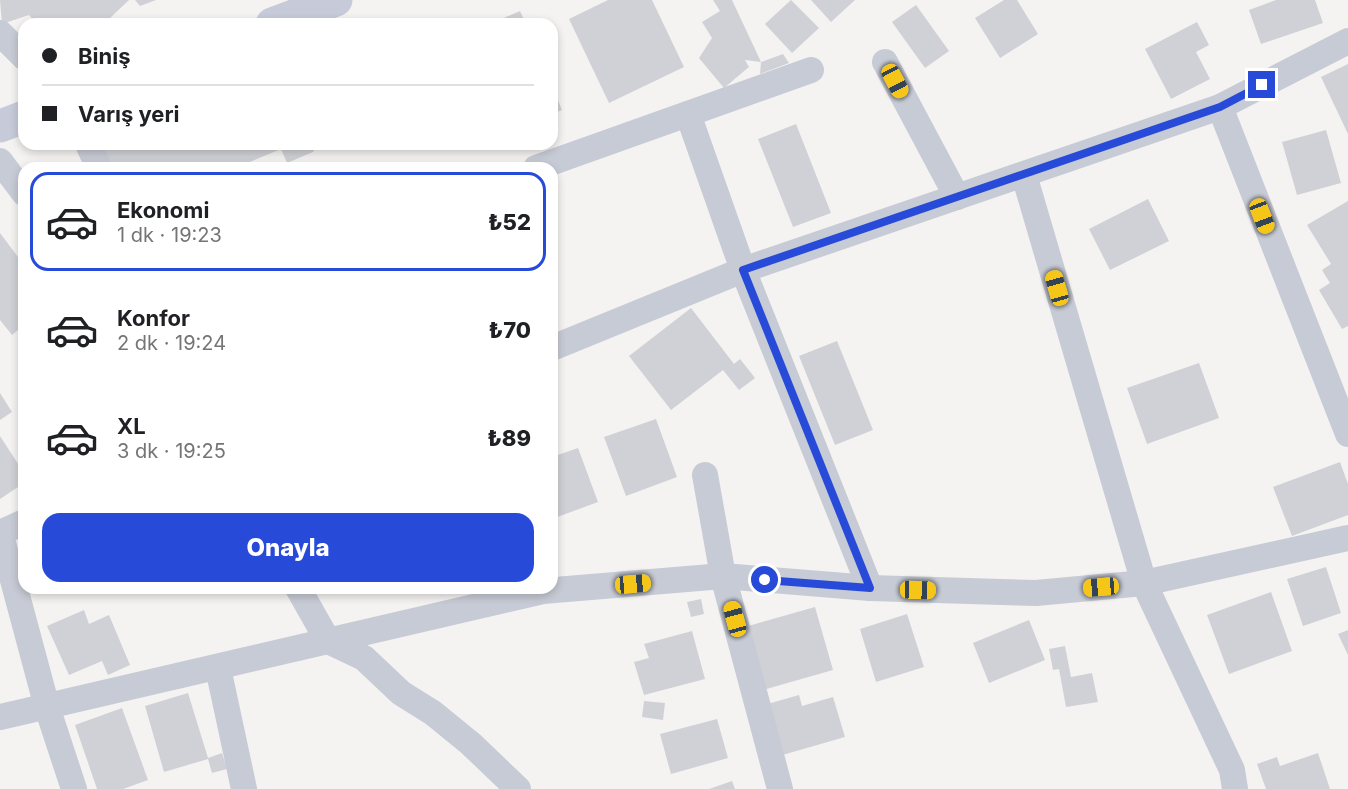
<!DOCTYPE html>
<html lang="tr">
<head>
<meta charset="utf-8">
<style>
  :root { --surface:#fff; --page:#f6f6f6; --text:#202124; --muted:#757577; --line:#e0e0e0; --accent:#284ad8 }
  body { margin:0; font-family:Inter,sans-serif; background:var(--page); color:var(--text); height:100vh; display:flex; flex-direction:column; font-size:22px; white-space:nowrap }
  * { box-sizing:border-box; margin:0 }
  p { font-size:20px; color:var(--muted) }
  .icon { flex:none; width:33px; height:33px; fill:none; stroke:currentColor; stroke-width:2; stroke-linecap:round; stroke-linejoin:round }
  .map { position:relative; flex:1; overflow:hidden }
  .panel { position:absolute; left:18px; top:162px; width:540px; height:432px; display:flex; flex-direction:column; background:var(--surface); border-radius:18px; box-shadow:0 3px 9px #0003 }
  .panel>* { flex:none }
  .guide { position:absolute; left:18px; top:18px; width:540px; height:132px; border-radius:18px; box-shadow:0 3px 9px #0003; display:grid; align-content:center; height:132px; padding:0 24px; background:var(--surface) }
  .end { position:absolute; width:27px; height:27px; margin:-14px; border:8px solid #284ad8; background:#fff; box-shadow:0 0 0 3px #fff }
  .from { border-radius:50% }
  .car { position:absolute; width:18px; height:36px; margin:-18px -9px; border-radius:8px; box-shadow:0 0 4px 2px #0007; background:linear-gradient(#f5c518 24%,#345 0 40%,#f5c518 0 76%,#345 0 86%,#f5c518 0) }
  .guide b { display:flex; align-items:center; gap:21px; height:57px; font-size:22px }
  .guide b+b { border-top:2px solid var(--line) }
  .guide i { width:15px; height:15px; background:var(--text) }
  ul { padding:10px 0 0; list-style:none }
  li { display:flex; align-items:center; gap:18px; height:99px; margin:0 12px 9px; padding:0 12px; border:3px solid transparent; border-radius:18px }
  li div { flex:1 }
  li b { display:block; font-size:22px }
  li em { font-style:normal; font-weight:800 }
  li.on { border-color:var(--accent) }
  li>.icon { width:54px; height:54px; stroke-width:1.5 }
  .button { display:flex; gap:12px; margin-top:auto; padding:12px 24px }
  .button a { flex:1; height:69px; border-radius:18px; background:var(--accent); color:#fff; font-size:24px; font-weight:800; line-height:69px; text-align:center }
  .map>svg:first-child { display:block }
</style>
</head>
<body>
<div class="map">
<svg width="1348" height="789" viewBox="0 0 1348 789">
  <rect width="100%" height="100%" fill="#f4f3f2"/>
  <g fill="#d0d1d6">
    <path d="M0,0H129L110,18L92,24H37L29,15L2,24Z"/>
    <path d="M135,0H156L140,6Z"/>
    <path d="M608,0H652L684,67L609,103L569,19Z"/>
    <path d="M713,0H732L761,62L783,54L789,63L760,74L761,62L745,60L749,67L724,88L699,58L712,38L702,22L720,11Z"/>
    <path d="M791,0L819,28L792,53L765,24Z"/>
    <path d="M811,0H855L831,22Z"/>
    <path d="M1004,0H1017L1038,34L1000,58L975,18Z"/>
    <path d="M1276,0H1315L1323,23L1261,44L1249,10Z"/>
    <path d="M916,5L949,51L925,68L892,22Z"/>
    <path d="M520,11L526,24H490Z"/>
    <path d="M1197,22L1209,45L1196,52L1210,79L1171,99L1145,49Z"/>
    <path d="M1348,64V134L1321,77Z"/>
    <path d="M552,86L562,110L552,114Z"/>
    <path d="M796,124L831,213L793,227L758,139Z"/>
    <path d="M1326,130L1341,183L1297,195L1282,142Z"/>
    <path d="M100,144H317L313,152L287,163L281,149L250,162L253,168H110Z"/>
    <path d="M1148,199L1169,241L1110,270L1089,229Z"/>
    <path d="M1348,201V326L1342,329L1319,290L1330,283L1322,270L1331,264L1307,225Z"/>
    <path d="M0,233L24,265V325L12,335L0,320Z"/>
    <path d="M691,308L734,364L740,359L755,378L739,390L723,370L671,410L629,356Z"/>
    <path d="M837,341L873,430L835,445L799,356Z"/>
    <path d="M1199,363L1219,418L1147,444L1127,388Z"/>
    <path d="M0,393L12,412L0,420Z"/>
    <path d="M656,419L677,477L626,496L604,437Z"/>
    <path d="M0,436L24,473V483L0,499Z"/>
    <path d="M578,448L598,502L552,519V457Z"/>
    <path d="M1340,462L1348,484V515L1292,536L1273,487Z"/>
    <path d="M1326,567L1341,613L1303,626L1287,579Z"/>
    <path d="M1271,592L1292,651L1229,674L1207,615Z"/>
    <path d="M701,599L704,614L691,617L687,602Z"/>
    <path d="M815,607L833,670L759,691L741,628Z"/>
    <path d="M84,610L89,624L109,615L130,665L108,675L102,661L69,675L47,626Z"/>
    <path d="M907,614L924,667L876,682L860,629Z"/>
    <path d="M1029,620L1045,660L989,683L973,643Z"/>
    <path d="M1348,630V655L1338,634Z"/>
    <path d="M692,631L705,679L644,695L634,662L649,658L644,644Z"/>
    <path d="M1065,646L1071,677L1092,673L1098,702L1066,707L1059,669L1053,670L1049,649Z"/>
    <path d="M188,693L208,758L222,753L227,769L212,773L208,759L164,772L145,706Z"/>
    <path d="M799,695L802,706L833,697L845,737L779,756L764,705Z"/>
    <path d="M644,701L665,703L663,720L642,717Z"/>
    <path d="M122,708L148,780L123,789H97L75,725Z"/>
    <path d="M717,719L728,758L671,774L660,734Z"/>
    <path d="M1318,753L1330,789H1266L1257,764L1277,757L1280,766Z"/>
    <path d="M732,781L735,789H709Z"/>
  </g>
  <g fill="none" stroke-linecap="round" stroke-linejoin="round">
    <g stroke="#c7cbd5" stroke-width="26">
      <path d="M0,33L24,57"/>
      <path d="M885,62L957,197"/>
      <path d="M1220,107L1348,434"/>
      <path d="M688,114L743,270L870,588"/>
      <path d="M88,144L99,168"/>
      <path d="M0,161L24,193"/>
      <path d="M536,168L811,70"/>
      <path d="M1024,175L1144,583L1232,770L1235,789"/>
      <path d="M552,348L743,270L1220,107L1348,41"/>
      <path d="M705,475L723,576L780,789"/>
      <path d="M0,532L47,707L74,789"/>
      <path d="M0,533L24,522"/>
      <path d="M298,588L328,641L364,658L401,693L433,713L471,744L518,789"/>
      <path d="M218,668L244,789"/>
      <path d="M0,717L543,591L723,576L870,588L1036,593L1144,583L1348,538"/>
    </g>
    <g stroke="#c7cbd9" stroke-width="33">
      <path d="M272,24L336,0"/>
      <path d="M0,126L24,117"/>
    </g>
  </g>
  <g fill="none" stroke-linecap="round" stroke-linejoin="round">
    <path stroke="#284ad8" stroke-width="8" d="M765,580L870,588L743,270L1220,107L1262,85"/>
  </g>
</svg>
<i class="end from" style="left:765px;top:580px"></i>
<i class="end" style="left:1262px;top:85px"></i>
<i class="car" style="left:895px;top:81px;rotate:152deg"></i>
<i class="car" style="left:1262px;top:216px;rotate:159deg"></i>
<i class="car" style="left:1057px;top:288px;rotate:344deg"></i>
<i class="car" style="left:633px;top:584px;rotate:85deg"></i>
<i class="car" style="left:1101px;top:587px;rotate:265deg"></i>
<i class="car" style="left:918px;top:590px;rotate:91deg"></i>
<i class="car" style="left:735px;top:619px;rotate:345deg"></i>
<div class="guide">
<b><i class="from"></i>Biniş</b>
<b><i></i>Varış yeri</b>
</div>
<section class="panel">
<ul>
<li class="on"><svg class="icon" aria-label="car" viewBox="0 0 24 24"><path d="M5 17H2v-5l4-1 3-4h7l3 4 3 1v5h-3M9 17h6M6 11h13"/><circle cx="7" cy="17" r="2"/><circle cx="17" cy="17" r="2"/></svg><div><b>Ekonomi</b><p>1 dk · 19:23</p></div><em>₺52</em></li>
<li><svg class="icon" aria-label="car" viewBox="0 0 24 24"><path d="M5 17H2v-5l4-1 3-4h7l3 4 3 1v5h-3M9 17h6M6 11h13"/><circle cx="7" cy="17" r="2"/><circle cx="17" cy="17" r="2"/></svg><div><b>Konfor</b><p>2 dk · 19:24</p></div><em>₺70</em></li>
<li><svg class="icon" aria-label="car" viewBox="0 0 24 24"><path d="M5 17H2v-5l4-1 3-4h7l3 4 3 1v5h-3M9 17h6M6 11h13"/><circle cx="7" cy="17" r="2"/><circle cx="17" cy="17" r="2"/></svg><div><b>XL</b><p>3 dk · 19:25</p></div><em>₺89</em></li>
</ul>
<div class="button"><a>Onayla</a></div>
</section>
</div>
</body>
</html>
